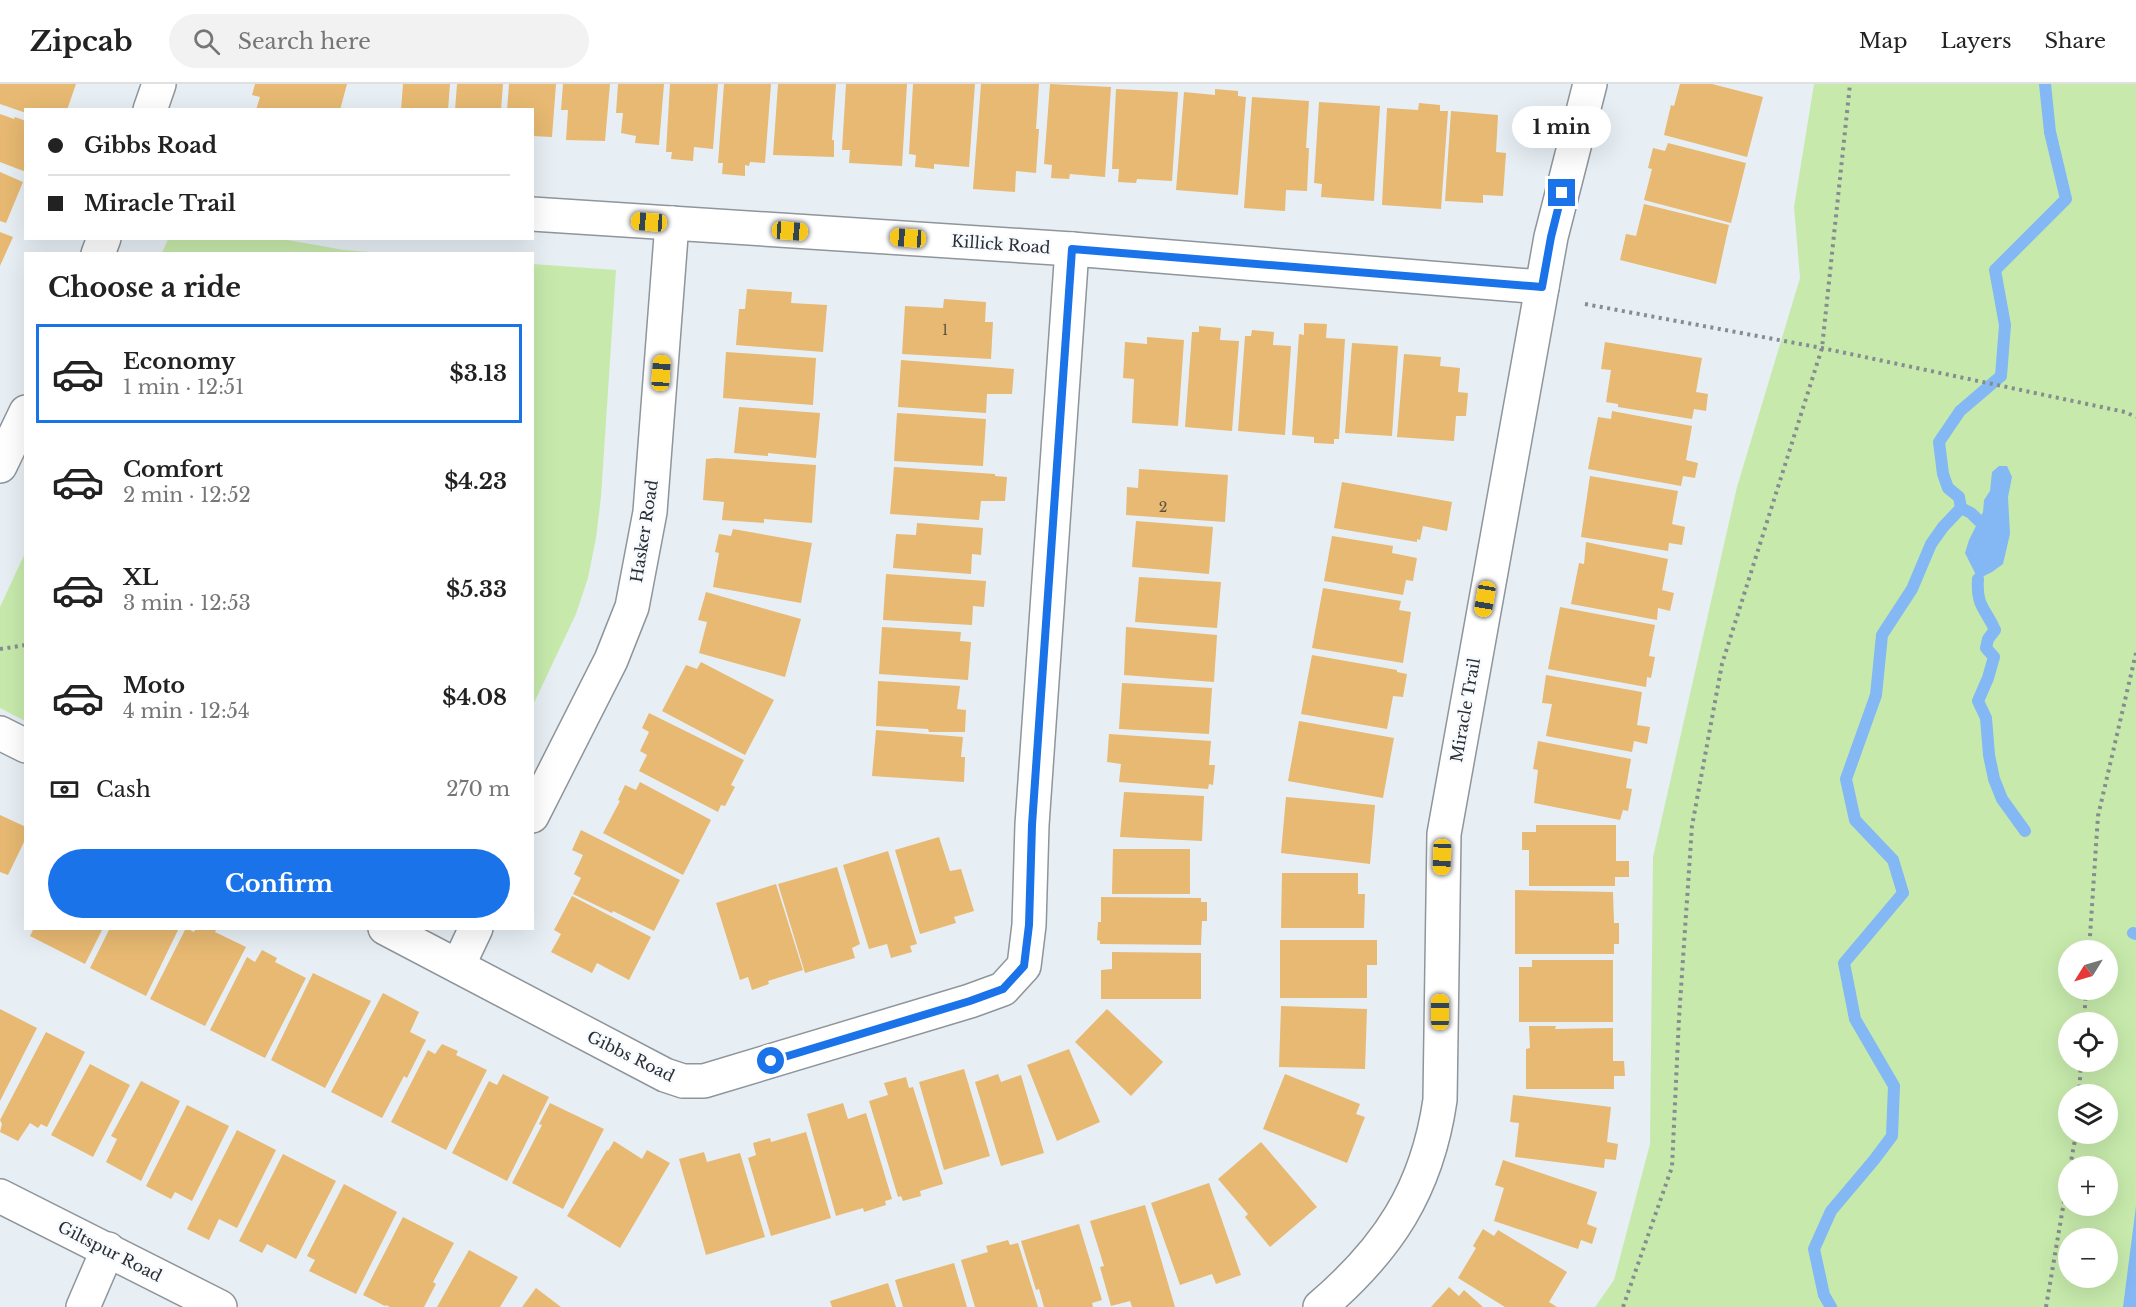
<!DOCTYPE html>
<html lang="en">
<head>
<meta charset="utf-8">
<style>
  :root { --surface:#fff; --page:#f2f2f2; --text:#222; --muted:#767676; --line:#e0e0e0; --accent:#1a73e8 }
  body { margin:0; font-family:"Libre Baskerville",serif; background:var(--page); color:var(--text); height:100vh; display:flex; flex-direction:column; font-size:22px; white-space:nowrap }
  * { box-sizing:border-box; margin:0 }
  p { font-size:20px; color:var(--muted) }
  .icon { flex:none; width:33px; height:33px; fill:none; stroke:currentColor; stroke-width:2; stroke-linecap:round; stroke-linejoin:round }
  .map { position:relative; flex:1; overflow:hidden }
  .sheet { position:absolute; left:24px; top:168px; width:510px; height:678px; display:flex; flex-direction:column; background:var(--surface); border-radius:0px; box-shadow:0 6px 24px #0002 }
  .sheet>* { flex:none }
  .guide { position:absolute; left:24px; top:24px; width:510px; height:132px; border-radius:0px; box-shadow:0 6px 24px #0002; display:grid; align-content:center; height:132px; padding:0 24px; background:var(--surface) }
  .needle { width:39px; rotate:233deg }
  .fabs { position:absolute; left:2058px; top:856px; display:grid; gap:12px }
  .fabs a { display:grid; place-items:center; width:60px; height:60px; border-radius:50%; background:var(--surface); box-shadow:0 6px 24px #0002; font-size:30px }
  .end { position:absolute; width:27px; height:27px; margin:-14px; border:8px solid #1a73e8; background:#fff; box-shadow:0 0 0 3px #fff }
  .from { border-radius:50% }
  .bubble { position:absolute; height:42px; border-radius:21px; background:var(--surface); box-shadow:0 6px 24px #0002; font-size:20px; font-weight:800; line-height:42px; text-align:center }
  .car { position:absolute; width:18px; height:36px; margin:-18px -9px; border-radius:8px; box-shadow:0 0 4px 2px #0007; background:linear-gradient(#f5c518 24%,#345 0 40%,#f5c518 0 76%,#345 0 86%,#f5c518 0) }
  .guide b { display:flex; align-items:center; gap:21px; height:57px; font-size:22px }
  .guide b+b { border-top:2px solid var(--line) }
  .guide i { width:15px; height:15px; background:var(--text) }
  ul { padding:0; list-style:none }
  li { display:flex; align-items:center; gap:18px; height:99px; margin:0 12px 9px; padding:0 12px; border:3px solid transparent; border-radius:0px }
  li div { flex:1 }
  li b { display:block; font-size:22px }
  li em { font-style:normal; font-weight:800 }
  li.active { border-color:var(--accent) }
  li>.icon { width:54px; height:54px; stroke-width:1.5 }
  h2 { padding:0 24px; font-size:27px; line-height:72px }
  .pay { display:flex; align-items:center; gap:15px; height:66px; padding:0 24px; font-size:22px }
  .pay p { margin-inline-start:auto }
  .button { display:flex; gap:12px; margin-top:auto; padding:12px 24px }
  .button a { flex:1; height:69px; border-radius:36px; background:var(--accent); color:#fff; font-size:24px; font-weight:800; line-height:69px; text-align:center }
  header { display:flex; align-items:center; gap:36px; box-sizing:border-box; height:84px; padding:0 30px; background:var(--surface); border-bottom:2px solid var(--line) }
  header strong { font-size:28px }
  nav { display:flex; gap:33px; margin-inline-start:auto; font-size:21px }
  .search { width:420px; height:54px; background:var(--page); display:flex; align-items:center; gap:15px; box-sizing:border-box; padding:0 21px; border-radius:33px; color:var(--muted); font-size:22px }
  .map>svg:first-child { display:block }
</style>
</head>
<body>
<header>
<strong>Zipcab</strong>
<div class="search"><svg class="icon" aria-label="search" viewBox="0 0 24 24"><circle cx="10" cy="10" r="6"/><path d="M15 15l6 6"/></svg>Search here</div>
<nav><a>Map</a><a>Layers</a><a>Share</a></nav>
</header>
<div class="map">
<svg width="2136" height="1223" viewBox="0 0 2136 1223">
  <rect width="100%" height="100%" fill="#e7eff5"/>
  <g fill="#c7eaac" fill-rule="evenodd">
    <path d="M1814,0H2136V1223H1595L1614,1196L1650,1060L1653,773L1737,403L1800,194L1794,123ZM2068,867H2108V906H2068ZM2068,939H2108V978H2068ZM2068,1011H2108V1050H2068ZM2068,1083H2108V1122H2068ZM2068,1155H2108V1194H2068Z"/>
    <path d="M168,155H282L344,166L384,169H162Z"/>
    <path d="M533,180L616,186L601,413L596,454L588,494L576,530L533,621Z"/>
    <path d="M25,469V637L0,624V523Z"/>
  </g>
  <g fill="#83b8f4">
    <path d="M1999,382H2007L2012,393L2008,413L2010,450L2003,480L1992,488L1978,495L1965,469L1969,456L1983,428L1984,416L1990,407L1992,388Z"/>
    <path d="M2136,1122V1223H2123Z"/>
  </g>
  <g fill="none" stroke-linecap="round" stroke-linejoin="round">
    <g stroke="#83b8f4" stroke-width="12">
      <path d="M1961,424L1971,429L1979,437"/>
      <path d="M1978,495C1976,522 1985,524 1995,546L1988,555L1986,564L1994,573L1988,594L1978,617L1986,634L1989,671L1994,695L2002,715L2025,747"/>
      <path d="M2133,849L2136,850"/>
      <path d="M1831,1223L1824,1211L1814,1165L1831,1127L1874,1076L1892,1052L1894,1002L1855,935L1844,879L1903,809L1893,776L1855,736L1846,695L1876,611L1882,551L1912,505L1931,460L1943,443L1961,424L1959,413L1948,404L1943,390L1939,358L1960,327L2001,292L2005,241L1995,186L2066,115L2050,48L2045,0"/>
    </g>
  </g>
  <g fill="#e7b972">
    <path d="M0,0H76L67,26H26V29L0,20Z"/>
    <path d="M255,0H347L340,26H256L260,13L252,11Z"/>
    <path d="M403,0H450L448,26H401Z"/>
    <path d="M457,0H503L501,26H455Z"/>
    <path d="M509,0H556L552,53L532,52V26H507Z"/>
    <path d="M563,0H610L605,57L566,56L568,26H561Z"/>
    <path d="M618,0H664L659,61L635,59L636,52L621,49L623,29H616Z"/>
    <path d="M670,0H718L713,65L694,63L693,77L671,75L672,68H666Z"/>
    <path d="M724,0H771L765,79L750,78L749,82L745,81V92L722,90L723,79H718Z"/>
    <path d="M778,0H836L832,56H834V73L773,71Z"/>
    <path d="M846,0H907L902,82L849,79L850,66H842Z"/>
    <path d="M913,0H975L969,83L934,80V85L915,83L916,71L909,70Z"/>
    <path d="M981,0H1039L1036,45H1039L1036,89L1016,87L1015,108L973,105Z"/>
    <path d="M1050,0L1111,3L1105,93L1070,90L1069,95L1051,94L1052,81L1044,80Z"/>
    <path d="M1680,0H1712L1763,13L1747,73L1664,51L1671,21L1674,22Z"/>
    <path d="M1116,5L1178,8L1172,97L1137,95L1136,99L1118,98L1119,85H1112Z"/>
    <path d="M1215,5L1238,7V12L1246,13L1238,111L1176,106L1184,8L1215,11Z"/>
    <path d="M1252,13L1309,17L1306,64H1309L1307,107L1286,106L1285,127L1244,124Z"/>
    <path d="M1319,18L1380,22L1374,117L1321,113L1322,100L1314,99Z"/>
    <path d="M1419,19L1440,21V27H1448L1441,125L1382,121L1387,24L1418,26Z"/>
    <path d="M1451,27L1498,31L1496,68L1506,69L1503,112L1483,111V119L1445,117Z"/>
    <path d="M0,30L14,35L15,33L26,37V88L0,78Z"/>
    <path d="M1668,59L1746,79L1731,139L1644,116L1652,85L1648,84L1653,64L1665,67Z"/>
    <path d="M0,88L23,98L6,139L0,137Z"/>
    <path d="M1644,120L1729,141L1716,200L1620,176L1626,150L1636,152Z"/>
    <path d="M0,148L13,153L0,182Z"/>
    <path d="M747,205L792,208L791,219L827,221L823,268L736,261L739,225H745Z"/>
    <path d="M944,215L986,218L985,238H993L991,275L902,270L905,222L943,224Z"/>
    <path d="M1304,239L1327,240L1326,254L1345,255L1339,355H1334V360L1314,359V353L1292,351L1299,250L1304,251Z"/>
    <path d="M1199,242L1221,244L1220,256L1239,257L1232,347L1185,343L1192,248H1199Z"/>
    <path d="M1252,246L1274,248L1273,261L1291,262L1285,351L1238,347L1245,252H1251Z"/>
    <path d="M1147,253L1184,256L1178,342L1132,339L1134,295L1123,294L1125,258L1147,260Z"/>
    <path d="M1605,258L1702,274L1696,308L1708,310L1706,327L1694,325L1692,335L1618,323V320L1606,318L1611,286L1601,285Z"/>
    <path d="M1352,259L1398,262L1392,352L1345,349Z"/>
    <path d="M726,268L816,274L813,321L723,314Z"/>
    <path d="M1404,270L1441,273L1440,282L1460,284L1458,308L1468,309L1466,332H1456L1454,357L1397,353Z"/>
    <path d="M901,276L1014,285L1012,310H987L986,329L898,323Z"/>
    <path d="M739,323L820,329L816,374L768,369V372L734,369Z"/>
    <path d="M1612,327L1692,342L1686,376L1698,379L1695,394L1683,392L1681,402L1588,385L1598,333L1611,335Z"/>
    <path d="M897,329L986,335L983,382L894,377Z"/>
    <path d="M716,374L816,381L812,439L764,435V439L722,436L724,418L703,416L706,375Z"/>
    <path d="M894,383L995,390V392L1007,393L1005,417H981L979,436L890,430Z"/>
    <path d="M1139,385L1228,391L1225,438L1126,431L1127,403L1138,404Z"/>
    <path d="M1590,392L1678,407L1672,440L1685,443L1682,461L1669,459L1668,467L1581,453Z"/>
    <path d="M1342,398L1452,418L1447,447L1423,442L1420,456L1417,455V458L1334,444Z"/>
    <path d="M1136,437L1213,443L1209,490L1132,483Z"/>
    <path d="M917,439L983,444L981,471L972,470L971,490L893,484L896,450L916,451Z"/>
    <path d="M733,445L812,459L801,519L713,503L719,469L715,468L719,450L731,452Z"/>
    <path d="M1332,452L1393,462L1392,469L1417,474L1413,497L1406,496L1403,511L1324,497Z"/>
    <path d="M1586,458L1668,475L1662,506L1674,509L1670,527L1658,524L1657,536L1571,520L1579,479L1584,480Z"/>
    <path d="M886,490L986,497L984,523L973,522L972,541L883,536Z"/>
    <path d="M1139,493L1221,498L1217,544L1135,538Z"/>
    <path d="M1323,504L1401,517L1399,526L1411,528L1403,579L1312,564Z"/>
    <path d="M706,508L801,535L785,593L699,569L707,538L698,536Z"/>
    <path d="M1560,523L1655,541L1649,572L1655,573L1651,594L1647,593L1646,603L1548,585Z"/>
    <path d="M882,543L961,548L960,557L971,558L968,596L879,590Z"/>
    <path d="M1126,543L1217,551L1214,598L1124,591Z"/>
    <path d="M1312,571L1397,586V588L1407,590L1403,613L1393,612L1387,645L1301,630Z"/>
    <path d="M701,578L774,616L745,671L662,627L686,581L697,585Z"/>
    <path d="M1546,591L1642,608L1637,641L1650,643L1647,660L1634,657L1632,668L1546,652L1552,620L1542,619Z"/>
    <path d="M878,597L960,602L957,625L966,626L965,648H929L928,645L876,642Z"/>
    <path d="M1122,599L1212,604L1209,650L1119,645Z"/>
    <path d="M649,629L744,676L731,701L735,703L725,722L721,721L718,728L639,687L647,671L640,667L649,648L642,644Z"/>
    <path d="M1299,637L1394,654L1383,714L1288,697Z"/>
    <path d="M876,646L963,653L961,673H965L964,698L872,692Z"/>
    <path d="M1109,650L1211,657L1209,681H1215L1213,701L1209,700L1208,705L1119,698L1121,680L1107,678Z"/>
    <path d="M1538,657L1631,675L1626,704L1632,705L1628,727L1623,726L1620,736L1534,719L1538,686L1533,685Z"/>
    <path d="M640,698L711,736L683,791L603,749L620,717L618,716L625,701L636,706Z"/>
    <path d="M1124,708L1204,712L1202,757L1120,753Z"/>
    <path d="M1286,713L1375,721L1370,780L1281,769Z"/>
    <path d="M0,731L26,743V754L8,791L0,788Z"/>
    <path d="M1536,741H1616V777H1629V793H1615V802H1529V766H1522V748H1536Z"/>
    <path d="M581,746L680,796L654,847L613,827L612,829L573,810L581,794L574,790L583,771L572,766Z"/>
    <path d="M939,753L950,787L961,785L974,827L954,833L956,839L920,850L895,766Z"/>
    <path d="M1113,765H1190V810H1112Z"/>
    <path d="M888,767L917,860L910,862L912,868L891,874L887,860L869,865L843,781Z"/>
    <path d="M837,783L860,860L852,864L855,874L805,889L778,800Z"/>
    <path d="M1282,789H1358V810H1365L1364,844H1281Z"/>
    <path d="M776,800L803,886L768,897L769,900L752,906L748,893L740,896L716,819Z"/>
    <path d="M1515,806L1613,808L1614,839H1619V860H1614V870H1515Z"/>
    <path d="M572,812L651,853L629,896L597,879L592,889L551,868L561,850L554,846Z"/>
    <path d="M1101,813L1201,814V818H1207V837H1202L1201,861L1100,860V857L1097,856L1098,838H1101Z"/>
    <path d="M34,844H103L85,880L30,852Z"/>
    <path d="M110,844H179L146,912L90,884Z"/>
    <path d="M186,844L194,848L196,844H217L215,848L246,863L205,942L150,915Z"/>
    <path d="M1280,856H1377V881H1367V914H1280Z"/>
    <path d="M262,866L277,874L275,878L306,894L265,974L210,946L247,873L255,878Z"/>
    <path d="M1112,868L1201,869V915H1101V886L1112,885Z"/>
    <path d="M1532,876H1613V938H1519V883H1532Z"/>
    <path d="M313,889L371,917L325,1004L271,976Z"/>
    <path d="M383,909L419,928L410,948L426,956L407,994L404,992L382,1034L331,1008Z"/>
    <path d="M1281,922L1367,925L1365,985L1279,983Z"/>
    <path d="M0,925L37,944L0,1017Z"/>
    <path d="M1107,925L1163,978L1131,1012L1075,958Z"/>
    <path d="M1529,942H1556L1555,945L1613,944V977H1624L1625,992H1614V1005H1526V965L1530,964Z"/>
    <path d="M46,948L85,968L47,1043L41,1040L38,1044L30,1039L18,1057L0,1048L2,1040L0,1036Z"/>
    <path d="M442,960L458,967L456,971L487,986L446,1066L391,1038L428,966L435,970Z"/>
    <path d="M1069,965L1100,1038L1057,1057L1027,981Z"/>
    <path d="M90,980L130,1001L93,1073L51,1051Z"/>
    <path d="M964,985L990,1072L944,1086L919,998Z"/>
    <path d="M503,990L549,1013L507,1097L452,1069L489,997L497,1001Z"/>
    <path d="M998,990L1001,998L1021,991L1044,1069L1001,1082L975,998Z"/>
    <path d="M1285,990L1360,1020L1356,1030L1365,1033L1347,1079L1263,1045Z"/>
    <path d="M906,993L909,1004L913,1003L943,1100L920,1107L921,1112L903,1117L901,1112L898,1113L869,1017L888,1011L884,999Z"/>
    <path d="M141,997L180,1017L141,1097L106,1078L117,1055L111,1052Z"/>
    <path d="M1513,1011L1611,1023L1607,1058L1618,1060L1616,1076L1605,1075L1604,1084L1515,1073L1519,1039L1510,1038Z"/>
    <path d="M550,1019L604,1045L563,1125L512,1099L542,1041L539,1040Z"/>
    <path d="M843,1019L848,1035L866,1029L892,1115L885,1117L886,1121L864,1128L863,1124L836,1132L807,1030Z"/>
    <path d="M187,1021L229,1042L192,1117L175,1108L171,1115L146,1102Z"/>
    <path d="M237,1046L276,1066L237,1144L219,1135L209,1156L187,1145Z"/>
    <path d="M806,1048L831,1134L771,1152L748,1074L756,1071L753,1059L770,1054L771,1058Z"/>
    <path d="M614,1057L642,1075L647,1066L670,1079L620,1164L567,1132L607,1066L608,1067Z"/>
    <path d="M1261,1058L1317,1123L1270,1163L1245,1133L1248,1130L1218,1095Z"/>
    <path d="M704,1068L707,1078L740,1069L765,1153L706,1171L679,1075Z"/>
    <path d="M283,1070L336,1097L296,1175L267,1160L262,1169L239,1157Z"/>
    <path d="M1503,1076L1597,1108L1587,1140L1597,1144L1592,1160L1581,1156L1578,1165L1494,1137L1504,1104L1495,1101Z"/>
    <path d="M1209,1099L1241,1191L1216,1200L1212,1190L1180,1201L1151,1119Z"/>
    <path d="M344,1100L397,1128L356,1210L309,1187L315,1176L307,1172Z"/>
    <path d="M1145,1121L1175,1223H1132L1130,1217L1111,1222L1100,1183L1104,1182L1090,1137Z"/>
    <path d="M403,1133L454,1159L433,1198L436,1200L424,1223H390L386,1221L385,1222L363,1211Z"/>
    <path d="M1079,1140L1102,1216L1092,1219L1093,1223H1044L1039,1205L1036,1206L1021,1157Z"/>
    <path d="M1483,1145L1494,1152L1498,1146L1567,1188L1549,1218L1557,1223H1505L1458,1194L1476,1164L1473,1162Z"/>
    <path d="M1008,1156L1010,1161L1018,1159L1038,1223H975L961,1176L988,1168L986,1162Z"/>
    <path d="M469,1166L518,1193L500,1223H437Z"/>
    <path d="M954,1179L967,1223H903L895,1196Z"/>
    <path d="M888,1199L896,1223H832L830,1217Z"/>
    <path d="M1449,1203L1459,1212L1464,1206L1483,1223H1431Z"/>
    <path d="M536,1204L561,1223H522Z"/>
  </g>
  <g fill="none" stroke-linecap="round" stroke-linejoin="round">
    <defs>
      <g id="street">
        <path d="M532,130L1072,165L1542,203"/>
        <path d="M0,649L26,662"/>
        <path d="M532,732L611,576L632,523L650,428L672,139"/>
        <path d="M385,844L665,991L683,997H704L970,917L1003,905L1024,882L1029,841L1032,741L1072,165"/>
        <path d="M458,882L476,844"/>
        <path d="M0,1112L220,1223"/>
        <path d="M83,1223L108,1165"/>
        <path d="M1320,1223C1388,1165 1427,1106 1440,1016L1444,750L1551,153L1590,0"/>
      </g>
      <g id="secondary">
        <path d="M150,26L159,0"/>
        <path d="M98,170L104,154"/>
        <path d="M0,382L26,328"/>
      </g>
    </defs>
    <use href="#street" stroke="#8e959b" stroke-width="36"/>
    <use href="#secondary" stroke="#8e959b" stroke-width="36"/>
    <g stroke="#868c90" stroke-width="4" stroke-dasharray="3 4.5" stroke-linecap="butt">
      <path d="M1585,220L1822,264L2125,328L2136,333"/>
      <path d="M0,565L26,561"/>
      <path d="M2089,867L2098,732L2136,569"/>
      <path d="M2084,939L2086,906"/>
      <path d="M2079,1011L2081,978"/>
      <path d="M2070,1083L2076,1050"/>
      <path d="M1623,1223L1672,1083L1679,934L1692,742L1722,580L1822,264L1850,0"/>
      <path d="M2046,1223L2068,1094"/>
    </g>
    <use href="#street" stroke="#fff" stroke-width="33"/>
    <use href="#secondary" stroke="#fff" stroke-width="33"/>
  </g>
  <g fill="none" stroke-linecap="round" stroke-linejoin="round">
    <path stroke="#1a73e8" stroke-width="8" d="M771,977L970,917L1003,905L1024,882L1029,841L1032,741L1072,165L1542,203L1551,153L1562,109"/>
  </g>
  <g text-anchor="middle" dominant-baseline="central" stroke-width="5" stroke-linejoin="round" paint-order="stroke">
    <g font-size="14" fill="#5a5140">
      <text x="945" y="246">1</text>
      <text x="1163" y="423">2</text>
    </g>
    <g font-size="16" fill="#2b2e30" stroke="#f7fbff">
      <text transform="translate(1001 160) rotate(4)">Killick Road</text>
      <text transform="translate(644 447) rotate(-81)">Hasker Road</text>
      <text transform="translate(1465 626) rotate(-80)">Miracle Trail</text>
      <text transform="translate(631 972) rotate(26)">Gibbs Road</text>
      <text transform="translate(110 1167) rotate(27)">Giltspur Road</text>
    </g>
  </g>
</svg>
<div class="fabs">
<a><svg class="needle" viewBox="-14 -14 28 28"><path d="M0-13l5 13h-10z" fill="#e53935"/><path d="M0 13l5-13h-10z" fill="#767676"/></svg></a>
<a><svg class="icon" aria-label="locate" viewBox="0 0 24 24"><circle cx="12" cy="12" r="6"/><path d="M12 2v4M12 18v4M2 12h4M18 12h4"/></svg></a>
<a><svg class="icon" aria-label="layers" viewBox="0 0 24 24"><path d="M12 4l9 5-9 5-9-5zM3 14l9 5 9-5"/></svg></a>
<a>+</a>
<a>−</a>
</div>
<i class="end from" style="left:771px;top:977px"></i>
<i class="end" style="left:1562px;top:109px"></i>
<div class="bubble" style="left:1512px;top:22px;width:99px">1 min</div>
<i class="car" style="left:649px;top:138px;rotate:274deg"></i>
<i class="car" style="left:790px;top:147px;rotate:94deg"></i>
<i class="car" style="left:908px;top:154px;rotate:274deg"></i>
<i class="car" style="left:661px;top:289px;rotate:4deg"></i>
<i class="car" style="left:1485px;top:515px;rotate:190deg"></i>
<i class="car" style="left:1442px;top:773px;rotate:182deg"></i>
<i class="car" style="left:1440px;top:928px;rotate:0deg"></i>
<div class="guide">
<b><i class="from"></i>Gibbs Road</b>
<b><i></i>Miracle Trail</b>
</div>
<section class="sheet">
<h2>Choose a ride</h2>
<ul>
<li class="active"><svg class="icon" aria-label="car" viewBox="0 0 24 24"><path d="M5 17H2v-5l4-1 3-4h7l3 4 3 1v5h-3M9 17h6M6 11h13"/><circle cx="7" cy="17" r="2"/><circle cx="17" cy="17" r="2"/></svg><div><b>Economy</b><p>1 min · 12:51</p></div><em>$3.13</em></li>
<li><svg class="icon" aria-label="car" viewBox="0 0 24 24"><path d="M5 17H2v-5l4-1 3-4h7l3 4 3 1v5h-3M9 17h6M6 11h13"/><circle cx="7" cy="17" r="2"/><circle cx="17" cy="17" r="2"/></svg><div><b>Comfort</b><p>2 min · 12:52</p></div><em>$4.23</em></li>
<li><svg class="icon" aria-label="car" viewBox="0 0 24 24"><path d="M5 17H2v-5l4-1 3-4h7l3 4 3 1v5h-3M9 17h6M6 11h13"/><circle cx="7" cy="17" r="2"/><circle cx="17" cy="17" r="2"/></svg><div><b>XL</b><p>3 min · 12:53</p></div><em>$5.33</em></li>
<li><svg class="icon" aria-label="car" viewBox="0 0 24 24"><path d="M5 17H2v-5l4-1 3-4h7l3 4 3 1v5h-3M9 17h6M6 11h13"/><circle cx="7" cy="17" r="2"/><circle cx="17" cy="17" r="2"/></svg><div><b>Moto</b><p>4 min · 12:54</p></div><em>$4.08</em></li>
</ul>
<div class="pay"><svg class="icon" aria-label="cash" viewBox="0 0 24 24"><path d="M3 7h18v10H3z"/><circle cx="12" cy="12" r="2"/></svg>Cash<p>270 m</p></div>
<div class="button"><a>Confirm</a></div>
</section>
</div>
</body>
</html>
